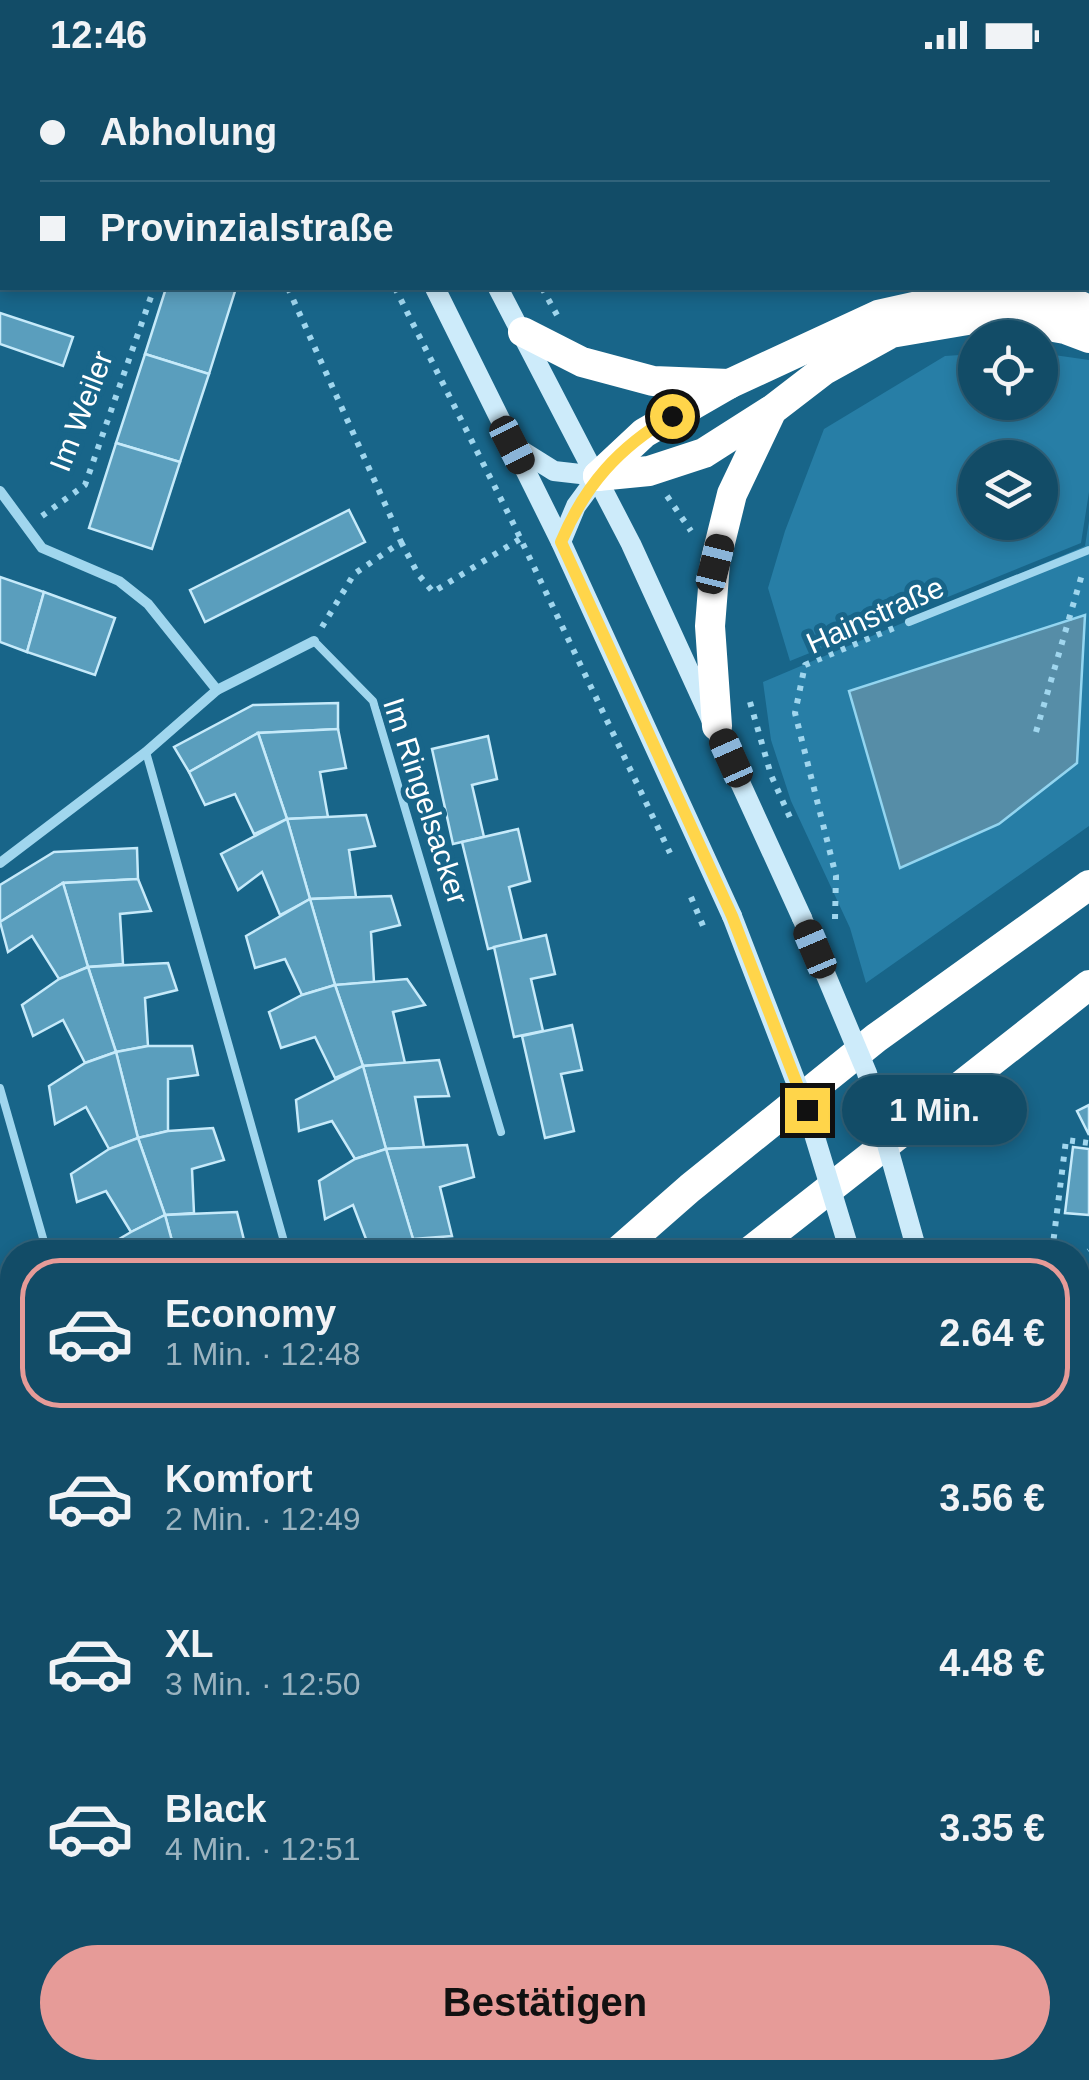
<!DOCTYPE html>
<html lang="de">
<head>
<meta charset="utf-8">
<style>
  :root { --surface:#124c67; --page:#1f5670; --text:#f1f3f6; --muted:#9cb4c0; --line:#31637b; --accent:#e69b98 }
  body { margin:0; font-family:Arial,sans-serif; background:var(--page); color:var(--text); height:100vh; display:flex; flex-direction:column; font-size:38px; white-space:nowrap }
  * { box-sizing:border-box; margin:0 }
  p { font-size:32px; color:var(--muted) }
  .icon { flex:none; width:55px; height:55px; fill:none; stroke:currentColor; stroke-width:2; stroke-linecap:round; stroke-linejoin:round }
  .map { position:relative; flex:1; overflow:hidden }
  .details { position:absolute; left:0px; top:1170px; width:1090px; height:840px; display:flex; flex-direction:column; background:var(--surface); border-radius:40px 40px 0 0; box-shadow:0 5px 15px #0003,0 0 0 2px var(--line) }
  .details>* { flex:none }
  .banner { position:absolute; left:0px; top:0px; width:1090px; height:220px; box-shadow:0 5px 15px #0003,0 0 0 2px var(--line); display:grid; align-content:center; height:220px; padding:0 40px; background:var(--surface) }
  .controls { position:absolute; left:958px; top:250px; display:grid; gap:20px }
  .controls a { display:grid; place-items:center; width:100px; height:100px; border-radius:50%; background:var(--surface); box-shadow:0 5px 15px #0003,0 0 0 2px var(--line); font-size:50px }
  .end { position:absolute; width:45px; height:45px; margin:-22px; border:12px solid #ffd54a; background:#111; box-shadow:0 0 0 5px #111 }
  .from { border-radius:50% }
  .bubble { position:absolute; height:70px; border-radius:35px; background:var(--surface); box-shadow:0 5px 15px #0003,0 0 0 2px var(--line); font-size:32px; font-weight:700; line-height:70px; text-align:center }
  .car { position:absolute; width:30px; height:60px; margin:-30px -15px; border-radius:12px; box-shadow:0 0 8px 2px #0007; background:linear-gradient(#222 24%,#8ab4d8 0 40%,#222 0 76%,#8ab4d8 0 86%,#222 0) }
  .banner b { display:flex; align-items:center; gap:35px; height:95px; font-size:38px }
  .banner b+b { border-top:2px solid var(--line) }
  .banner i { width:25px; height:25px; background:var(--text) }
  ul { padding:18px 0 0; list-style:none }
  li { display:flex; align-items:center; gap:30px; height:150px; margin:0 20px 15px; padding:0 20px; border:5px solid transparent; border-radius:40px }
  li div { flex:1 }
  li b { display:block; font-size:38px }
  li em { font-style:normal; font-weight:700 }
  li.active { border-color:var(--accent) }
  li>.icon { width:90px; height:90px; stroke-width:1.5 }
  .cta { display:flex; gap:20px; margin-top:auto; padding:20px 40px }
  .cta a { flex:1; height:115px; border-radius:60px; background:var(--accent); color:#111; font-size:40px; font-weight:700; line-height:115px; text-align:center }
  .status { display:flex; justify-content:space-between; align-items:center; height:70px; padding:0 50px; background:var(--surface); direction:ltr }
  .status svg { height:28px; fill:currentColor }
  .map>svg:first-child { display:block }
</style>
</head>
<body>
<div class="status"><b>12:46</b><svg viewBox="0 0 49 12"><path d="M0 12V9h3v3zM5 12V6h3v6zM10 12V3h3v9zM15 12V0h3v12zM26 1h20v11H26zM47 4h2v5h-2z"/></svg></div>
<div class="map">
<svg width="1089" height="2010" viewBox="0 0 1089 2010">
  <rect width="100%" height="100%" fill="#186589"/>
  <g fill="#277ea6" fill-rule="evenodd">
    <path d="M1040,283L1089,290V422L1081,473L790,591L768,518L785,461L824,359L945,286L975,284V332H1040ZM975,388H1040V452H975Z"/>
    <path d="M1089,451V756L866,913L850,858L791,731L771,670L763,612L1085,476Z"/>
    <path d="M12,1586V1704L0,1719V1598Z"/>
    <path d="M12,1944V1998H290L171,2010H0V1959Z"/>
  </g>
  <path fill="#568da7" stroke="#93d5f0" stroke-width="2.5" d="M1085,545L1077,693L999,754L900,798L849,621Z"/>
  <g fill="#5a9ebd" stroke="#c6eafa" stroke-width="2.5">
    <path d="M4,0H70L3,2Z"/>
    <path d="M0,65L2,66V159L0,158Z"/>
    <path d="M166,218H236L209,304L145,284Z"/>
    <path d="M0,243L73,267L63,296L0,274Z"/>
    <path d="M145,284L209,304L180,392L116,373Z"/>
    <path d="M116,373L180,392L152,479L89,458Z"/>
    <path d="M349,440L365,472L205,552L190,520Z"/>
    <path d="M0,507L44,522L27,582L0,572Z"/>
    <path d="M44,522L115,548L95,605L27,582Z"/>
    <path d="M338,633V659L258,663L189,702L174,677L253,635Z"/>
    <path d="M338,659L346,698L320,702L328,747L287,749L258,663Z"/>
    <path d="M258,663L287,749L254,764L235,724L205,735L189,702Z"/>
    <path d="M488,666L497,709L472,715L484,767L453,774L432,679Z"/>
    <path d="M366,745L375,776L349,780L356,827L310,829L287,749Z"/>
    <path d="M287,749L310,829L280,845L262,802L238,820L221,784Z"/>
    <path d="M518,759L530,811L509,817L522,871L488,879L462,772Z"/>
    <path d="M137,778L138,809L63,813L0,852V815L54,782Z"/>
    <path d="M138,809L151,841L120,844L123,894L88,897L63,813Z"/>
    <path d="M63,813L88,897L59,909L32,866L8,882L0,852Z"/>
    <path d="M391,826L400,855L371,862L374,912L335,915L310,829Z"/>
    <path d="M310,829L335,915L302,925L285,889L255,898L246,866Z"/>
    <path d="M546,865L555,904L531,909L543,961L514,967L494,877Z"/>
    <path d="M168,893L177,920L145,928L148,976L116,982L88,897Z"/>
    <path d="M88,897L116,982L85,993L63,950L33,966L22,935L59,909Z"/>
    <path d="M407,909L425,935L393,942L405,993L363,996L335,915Z"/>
    <path d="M335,915L363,996L335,1008L315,967L281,978L269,942L302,925Z"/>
    <path d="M572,955L582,1000L561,1004L574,1061L545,1068L522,966Z"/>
    <path d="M148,976H192L198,1005L168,1009V1061L138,1068L116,982Z"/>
    <path d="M116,982L138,1068L109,1079L86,1037L55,1054L49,1016L85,993Z"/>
    <path d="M439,990L449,1026L415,1027L424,1077L386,1079L363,996Z"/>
    <path d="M363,996L386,1079L355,1089L332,1051L299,1061L296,1030Z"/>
    <path d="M1089,1035V1065L1077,1041Z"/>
    <path d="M213,1058L224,1090L192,1099L194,1143L165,1145L138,1068L168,1061Z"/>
    <path d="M138,1068L165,1145L131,1162L106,1121L77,1132L71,1104L109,1079Z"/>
    <path d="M467,1075L474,1107L440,1117L452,1166L413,1169L386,1079Z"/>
    <path d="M1073,1077L1089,1079V1145L1065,1143Z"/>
    <path d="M386,1079L413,1169L382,1182H371L353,1135L325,1149L319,1111L355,1089Z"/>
    <path d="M237,1142L245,1174L212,1179L213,1182H175L165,1145Z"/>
    <path d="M165,1145L175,1182H97L131,1162Z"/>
    <path d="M1089,1202V1242L1078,1230V1211Z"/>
    <path d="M12,1211V1242L0,1243V1212Z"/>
    <path d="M12,1291V1375L0,1378V1292Z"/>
    <path d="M1089,1342V1441L1078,1431V1353Z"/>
    <path d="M12,1375V1445L0,1405V1378Z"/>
    <path d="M0,1405L12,1445V1477L0,1481Z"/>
    <path d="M1085,1473H1089V1505L1078,1493V1480Z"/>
    <path d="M1078,1772H1089V2010H1043L1044,1998H1078Z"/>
  </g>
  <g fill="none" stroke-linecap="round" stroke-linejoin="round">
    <g stroke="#a0d6ee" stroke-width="6" stroke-dasharray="5 8" stroke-linecap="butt">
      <path d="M160,0L162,2"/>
      <path d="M279,0L280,2"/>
      <path d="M420,0L422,2"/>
      <path d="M457,0L458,2"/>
      <path d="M1088,128H1089"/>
      <path d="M288,218L394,454"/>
      <path d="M395,218L513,453L670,783"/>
      <path d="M542,218L557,245"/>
      <path d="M667,426L691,461"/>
      <path d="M42,446L85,415L154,218"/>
      <path d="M401,472L418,504L433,522L520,469"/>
      <path d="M322,557L354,504L401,472L395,457"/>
      <path d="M750,632L771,705L792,752"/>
      <path d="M1036,662L1083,501"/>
      <path d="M835,849L836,806L795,643L805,595L894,558"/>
      <path d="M1052,1182L1066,1070L1089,1073"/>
      <path d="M1078,1189L1089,1181"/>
      <path d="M809,2010L810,1998"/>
      <path d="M947,2010L949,1998"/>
    </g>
    <g stroke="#a0d6ee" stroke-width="8">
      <path d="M909,552L1089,480"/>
      <path d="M314,571L373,631L501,1062"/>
      <path d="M146,682L287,1182"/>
      <path d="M0,1018L47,1182"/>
    </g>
    <g stroke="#a0d6ee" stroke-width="10">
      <path d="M0,421L42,478L119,511L148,534L217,620"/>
      <path d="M0,793L146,682L217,620L314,571"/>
      <path d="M1078,1264L1089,1275"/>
    </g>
    <g stroke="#cdebfa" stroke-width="20">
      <path d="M321,0L322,2"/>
      <path d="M379,0L381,2"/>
      <path d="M435,218L561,472L732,846"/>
      <path d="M498,218L631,474L802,848"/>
      <path d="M514,376L554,401L598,406"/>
      <path d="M561,472L576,436L598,406"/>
      <path d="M880,1998L884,2010"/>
      <path d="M903,2010L911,1998"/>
    </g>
    <g stroke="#fff" stroke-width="30">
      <path d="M523,262L582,292L653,311L729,314"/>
      <path d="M598,406L644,363L729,314L878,245L986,221L1069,231L1089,240"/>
      <path d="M598,406L649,401L704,383L770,341"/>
      <path d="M717,656L710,556L715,493L732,424L772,340L824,300L891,263L991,246L1065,259L1089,268"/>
      <path d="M617,1182L690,1118L876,968L1089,815"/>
      <path d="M749,1182L1089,915"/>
      <path d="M0,1793L12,1778"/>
      <path d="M0,1911L12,1896"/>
      <path d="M471,1998L714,2010"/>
    </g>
    <path stroke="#a0d6ee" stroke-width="6" stroke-dasharray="5 8" stroke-linecap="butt" d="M691,827L706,863"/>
    <g stroke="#cdebfa" stroke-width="20">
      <path d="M732,846L807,1041L850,1182"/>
      <path d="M802,848L867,1003L917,1181"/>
    </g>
  </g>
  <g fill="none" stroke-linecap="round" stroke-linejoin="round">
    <path stroke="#ffd54a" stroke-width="12" d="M672,346C619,377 585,415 561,472L732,846L807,1040"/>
  </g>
  <g text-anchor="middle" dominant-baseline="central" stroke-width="10" stroke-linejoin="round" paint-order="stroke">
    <g font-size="30" fill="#fff" stroke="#186589">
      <text transform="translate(81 341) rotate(-69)">Im Weiler</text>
      <text transform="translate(875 545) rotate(-24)">Hainstraße</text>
      <text transform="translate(426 731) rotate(72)">Im Ringelsacker</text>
    </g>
  </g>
</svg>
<div class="controls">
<a><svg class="icon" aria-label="locate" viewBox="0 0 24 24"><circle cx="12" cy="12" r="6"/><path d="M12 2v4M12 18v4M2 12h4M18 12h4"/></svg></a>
<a><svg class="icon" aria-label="layers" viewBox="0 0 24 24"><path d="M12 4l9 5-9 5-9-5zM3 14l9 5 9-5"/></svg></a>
</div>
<i class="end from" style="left:672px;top:346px"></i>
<i class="end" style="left:807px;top:1040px"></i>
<div class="bubble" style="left:842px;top:1005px;width:185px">1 Min.</div>
<i class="car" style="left:512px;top:375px;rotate:153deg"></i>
<i class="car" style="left:715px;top:494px;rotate:14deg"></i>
<i class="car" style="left:731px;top:688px;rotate:336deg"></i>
<i class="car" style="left:815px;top:879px;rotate:337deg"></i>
<div class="banner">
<b><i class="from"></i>Abholung</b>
<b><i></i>Provinzialstraße</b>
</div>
<section class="details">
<ul>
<li class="active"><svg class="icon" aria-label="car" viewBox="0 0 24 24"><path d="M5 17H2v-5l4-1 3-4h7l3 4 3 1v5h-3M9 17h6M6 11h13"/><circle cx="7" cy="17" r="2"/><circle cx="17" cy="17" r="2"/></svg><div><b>Economy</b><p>1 Min. · 12:48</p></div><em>2.64 €</em></li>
<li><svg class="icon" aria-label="car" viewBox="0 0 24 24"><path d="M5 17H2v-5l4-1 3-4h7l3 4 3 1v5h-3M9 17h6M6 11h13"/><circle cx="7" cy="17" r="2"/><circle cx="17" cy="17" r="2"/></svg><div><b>Komfort</b><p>2 Min. · 12:49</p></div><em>3.56 €</em></li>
<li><svg class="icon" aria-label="car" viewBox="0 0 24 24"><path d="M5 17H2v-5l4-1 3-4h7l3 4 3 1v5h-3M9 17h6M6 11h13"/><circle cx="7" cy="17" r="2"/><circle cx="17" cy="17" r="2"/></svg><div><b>XL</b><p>3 Min. · 12:50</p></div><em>4.48 €</em></li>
<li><svg class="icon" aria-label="car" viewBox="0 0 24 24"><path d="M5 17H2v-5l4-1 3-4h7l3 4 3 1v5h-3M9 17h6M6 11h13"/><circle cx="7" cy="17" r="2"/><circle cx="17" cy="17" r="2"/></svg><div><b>Black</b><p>4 Min. · 12:51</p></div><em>3.35 €</em></li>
</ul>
<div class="cta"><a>Bestätigen</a></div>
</section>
</div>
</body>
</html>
